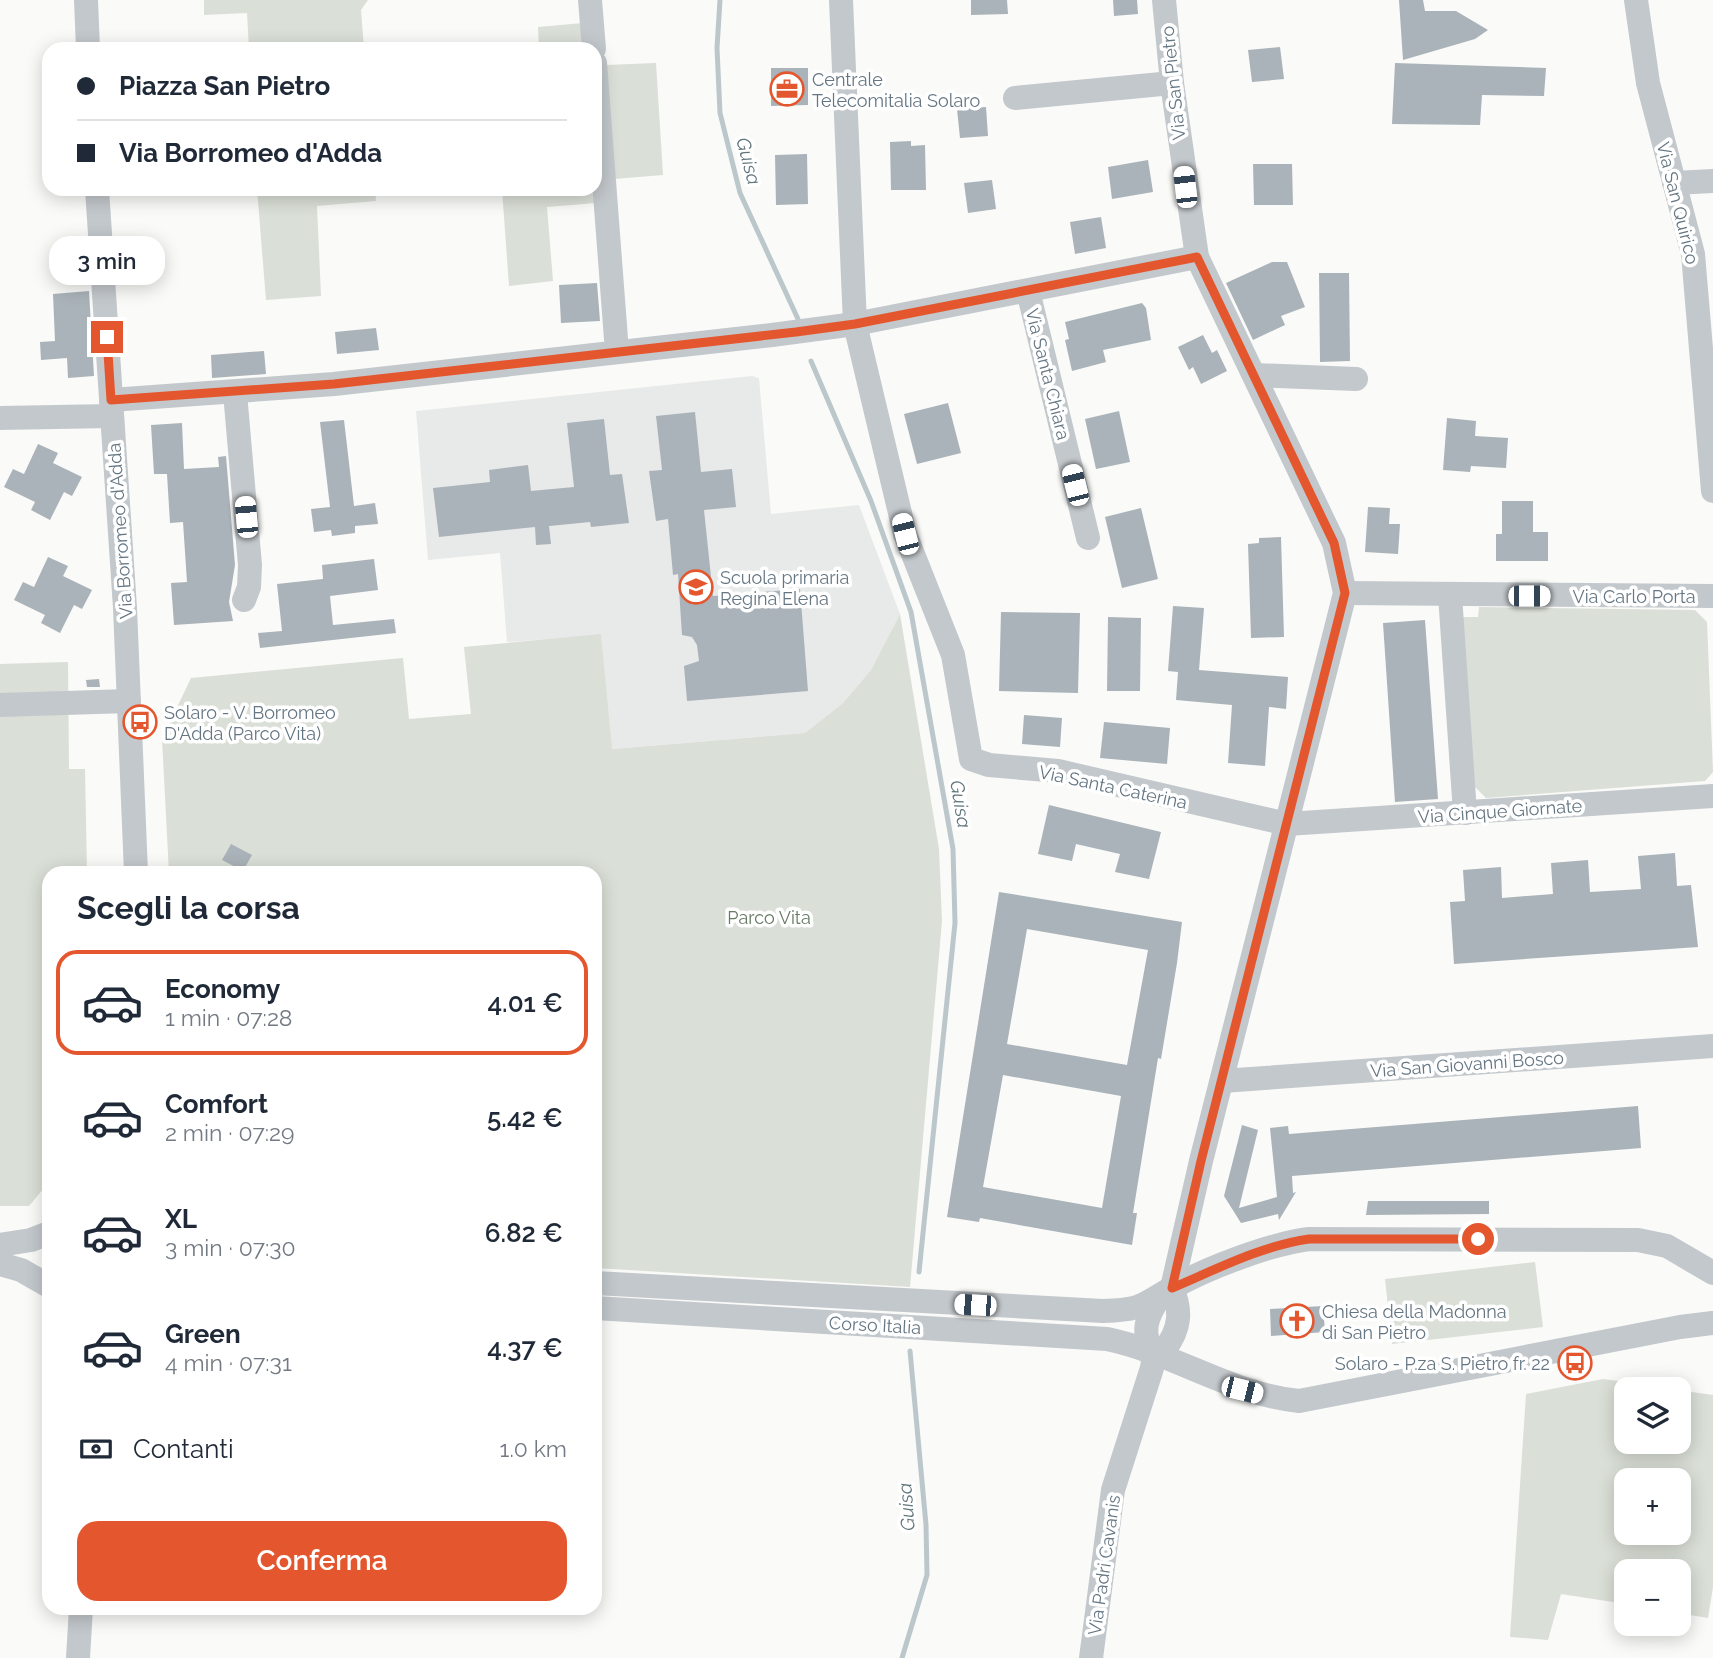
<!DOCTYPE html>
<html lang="it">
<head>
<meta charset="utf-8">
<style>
  :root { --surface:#fff; --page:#f2f2f3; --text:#1f2937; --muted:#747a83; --line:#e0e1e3; --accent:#e4572e }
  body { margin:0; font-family:Raleway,sans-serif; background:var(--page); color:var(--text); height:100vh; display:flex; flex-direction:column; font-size:26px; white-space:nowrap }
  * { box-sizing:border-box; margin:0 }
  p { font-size:23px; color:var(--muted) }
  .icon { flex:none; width:38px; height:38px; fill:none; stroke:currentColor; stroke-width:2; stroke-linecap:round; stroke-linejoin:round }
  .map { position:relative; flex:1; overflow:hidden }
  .panel { position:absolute; left:42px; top:866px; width:560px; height:749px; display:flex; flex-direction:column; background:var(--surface); border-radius:21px; box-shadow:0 4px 18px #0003 }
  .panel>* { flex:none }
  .top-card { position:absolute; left:42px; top:42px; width:560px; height:154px; border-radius:21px; box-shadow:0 4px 18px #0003; display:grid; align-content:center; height:154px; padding:0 35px; background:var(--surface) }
  .buttons { position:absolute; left:1614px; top:1377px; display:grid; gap:14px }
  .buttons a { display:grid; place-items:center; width:77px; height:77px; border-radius:14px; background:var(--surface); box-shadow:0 4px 18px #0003; font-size:35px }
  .end { position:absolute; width:32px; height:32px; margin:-16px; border:9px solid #e4572e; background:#fff; box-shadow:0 0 0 4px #fff }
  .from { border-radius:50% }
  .bubble { position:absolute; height:49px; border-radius:21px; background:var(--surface); box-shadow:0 4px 18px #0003; font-size:23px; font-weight:600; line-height:49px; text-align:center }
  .car { position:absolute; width:21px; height:42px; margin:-21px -10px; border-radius:9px; box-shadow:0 0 5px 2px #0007; background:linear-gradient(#fff 24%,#345 0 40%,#fff 0 76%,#345 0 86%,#fff 0) }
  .top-card b { display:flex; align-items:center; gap:24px; height:66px; font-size:26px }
  .top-card b+b { border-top:2px solid var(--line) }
  .top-card i { width:18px; height:18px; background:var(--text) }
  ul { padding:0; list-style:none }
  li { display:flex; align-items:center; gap:21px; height:105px; margin:0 14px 10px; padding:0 21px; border:4px solid transparent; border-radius:21px }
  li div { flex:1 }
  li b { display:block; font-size:26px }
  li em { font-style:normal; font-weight:600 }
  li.current { border-color:var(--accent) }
  li>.icon { width:63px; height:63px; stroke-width:1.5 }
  h2 { padding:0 35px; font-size:32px; line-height:84px }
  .pay { display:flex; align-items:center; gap:18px; height:77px; padding:0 35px; font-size:26px }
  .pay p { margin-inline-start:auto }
  .action { display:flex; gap:14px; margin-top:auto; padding:14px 35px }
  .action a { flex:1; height:80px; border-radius:21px; background:var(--accent); color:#fff; font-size:28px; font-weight:600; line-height:80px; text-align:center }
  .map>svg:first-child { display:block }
</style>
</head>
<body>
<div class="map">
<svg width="1713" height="1658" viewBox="0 0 1713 1658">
  <rect width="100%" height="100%" fill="#fafaf8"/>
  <path fill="#e8e9e9" d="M752,376L759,378L771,514L859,505L900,614L871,670L843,703L805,733L611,749L601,635L507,642L500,553L428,560L416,411Z"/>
  <g fill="#dadfd7" fill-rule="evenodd">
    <path d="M204,0H368L361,10L364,49H249L247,13L204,15Z"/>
    <path d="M583,23L585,49H539L538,27Z"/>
    <path d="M656,63L663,175L614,179L606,65Z"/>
    <path d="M257,189H375L376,201L317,206L321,296L266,300Z"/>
    <path d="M502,189H595L596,203L547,207L553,281L509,286Z"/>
    <path d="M1479,607L1695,610L1707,622L1713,772L1705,781L1486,798L1473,785L1461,617H1478Z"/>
    <path d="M900,614L939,849L942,921L910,1287L595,1268V873H169L162,739L191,678L403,658L409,719L471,714L464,647L601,634L612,749L805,733L843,703L871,670Z"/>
    <path d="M68,662L69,769H85L87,873H49V1182L29,1206H0V664Z"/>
    <path d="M1535,1262L1543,1327L1392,1344L1385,1279Z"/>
    <path d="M1603,1379L1677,1389L1626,1390V1442H1678V1390L1713,1395V1587L1708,1618L1678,1613V1572H1626V1604L1561,1594L1548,1640L1510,1637L1526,1394ZM1626,1480H1678V1533H1626Z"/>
  </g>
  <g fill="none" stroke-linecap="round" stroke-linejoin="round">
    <g stroke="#bbc7cb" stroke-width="5">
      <path d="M720,0L717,48L720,113L740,193L798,319"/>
      <path d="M811,361L871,501L911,612L953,849L955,923L919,1272"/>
      <path d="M902,1658L927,1575L926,1525L910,1351"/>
    </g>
  </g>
  <g fill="#aab3b9" fill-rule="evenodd">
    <path d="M971,0H1007L1008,14L971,15Z"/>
    <path d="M1113,0H1137L1138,14L1114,16Z"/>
    <path d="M1399,0H1423L1425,11H1456L1488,30L1475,39L1403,60Z"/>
    <path d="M1280,47L1284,79L1252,82L1248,50Z"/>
    <path d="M1395,63L1546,68L1544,96L1482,95L1480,125L1392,124Z"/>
    <path d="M771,68H808V105L771,106Z"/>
    <path d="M986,107L988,136L960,138L957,109Z"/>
    <path d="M911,141V146L925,145L926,190H891L890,142Z"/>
    <path d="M807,154L808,204L776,205L775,155Z"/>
    <path d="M1148,160L1153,192L1112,199L1108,167Z"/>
    <path d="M1253,164H1292L1293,205H1254Z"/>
    <path d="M992,180L996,209L968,213L964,183Z"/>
    <path d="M1101,217L1106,248L1075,254L1070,222Z"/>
    <path d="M1272,262H1287L1305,307L1281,316L1285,325L1253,340L1226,283Z"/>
    <path d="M1319,273H1349L1350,361L1320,362Z"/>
    <path d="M597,283L600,321L561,323L559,285Z"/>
    <path d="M89,291L94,376L68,378L67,358L41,360L40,342L55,341L53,294Z"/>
    <path d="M1142,303L1146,308L1151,340L1103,350L1106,362L1072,371L1065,340L1069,339L1065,322Z"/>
    <path d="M376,328L379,350L337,354L335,332Z"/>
    <path d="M1203,335L1212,353L1217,350L1227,371L1201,384L1193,367L1189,370L1178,347Z"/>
    <path d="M264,351L266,374L212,378L211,355Z"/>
    <path d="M948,403L961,453L917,464L904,414Z"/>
    <path d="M1119,411L1130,462L1096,469L1085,419Z"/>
    <path d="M695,412L701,472L732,469L736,507L704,510L713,596L800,589L808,691L687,701L684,666L699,661L697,645L692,637L682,635L678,574L673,575L668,519L656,521L649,471L662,470L656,416Z"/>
    <path d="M1447,418L1476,421L1475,436L1508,438L1506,468L1471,466L1470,472L1443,470Z"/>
    <path d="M604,419L610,475L622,474L629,523L591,527L590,522L549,526L551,544L536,545L535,527L439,537L433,488L490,482L489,470L528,465L531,491L574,487L567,423Z"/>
    <path d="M344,420L354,506L375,503L378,524L355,526V533L332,536L331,530L314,532L311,509L330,507L320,422Z"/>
    <path d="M182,423L184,469L219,467L218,457L226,456L235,565L229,602L233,621L174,625L171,583L187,582L183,522L170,523L167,474H154L151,425Z"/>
    <path d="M38,444L58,453L53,463L82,477L72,496L64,492L50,520L31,510L35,502L4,487L13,469L24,474Z"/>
    <path d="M1502,501H1533V532H1548V561H1496V534H1502Z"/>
    <path d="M1368,507L1390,508L1389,524H1400L1398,554L1365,552Z"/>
    <path d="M1141,508L1158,579L1122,588L1105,517Z"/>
    <path d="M1281,537L1284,637L1251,638L1248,544L1259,543V538Z"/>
    <path d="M48,557L68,566L63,576L92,590L82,609L74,605L60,633L41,623L45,615L14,600L23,582L34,587Z"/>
    <path d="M374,559L378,590L330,596L333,625L394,619L396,633L260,648L258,633L282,631L277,584L323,579L322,565Z"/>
    <path d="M1173,606L1204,608L1199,670L1288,677L1286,709L1269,707L1265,766L1228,763L1232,705L1176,700L1178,672L1168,671Z"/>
    <path d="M1001,612L1080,613L1078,693L999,691Z"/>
    <path d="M1108,617L1141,618L1140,691H1107Z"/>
    <path d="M1425,620L1438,799L1395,802L1383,623Z"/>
    <path d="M99,679L100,687H87L86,680Z"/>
    <path d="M1024,715L1062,718L1060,747L1022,744Z"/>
    <path d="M1104,722L1170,728L1167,764L1100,758Z"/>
    <path d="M1049,805L1161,832L1149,879L1115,872L1120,854L1076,844L1072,861L1038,854Z"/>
    <path d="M231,844L252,855L243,871L222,860Z"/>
    <path d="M1675,853L1677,886L1691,885L1698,947L1454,964L1450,902L1465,901L1463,870L1501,867L1502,898L1553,894L1551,863L1588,860L1590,892L1641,889L1638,856Z"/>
    <path d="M999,892L1182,922L1177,963L1161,1059L1158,1058L1133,1213H1137L1132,1245L980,1218L979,1222L947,1217ZM1027,929L1148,950L1127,1065L1007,1044ZM1003,1075L1121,1096L1102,1208L983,1187Z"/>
    <path d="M1638,1106L1641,1148L1292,1176L1293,1193L1296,1192L1279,1220L1278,1214L1241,1223L1224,1196L1242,1125L1258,1130L1239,1208L1277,1197L1270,1128L1288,1126L1289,1134Z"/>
    <path d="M1368,1201H1489V1214L1366,1215Z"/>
    <path d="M1323,1306L1325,1332L1271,1336L1270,1309Z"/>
  </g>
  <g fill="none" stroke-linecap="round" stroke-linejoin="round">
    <g stroke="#c3c8cc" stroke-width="24">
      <path d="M86,0L88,49"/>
      <path d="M590,0L594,49"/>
      <path d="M841,0L855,324L905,534L953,655L971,759L989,765L1058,771L1287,824L1713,796"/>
      <path d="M1636,0L1648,83L1693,254L1713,491"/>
      <path d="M595,63L617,352"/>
      <path d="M1015,98L1172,83"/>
      <path d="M1674,183L1713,181"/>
      <path d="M97,189L125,608L136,873"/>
      <path d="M1028,291L1088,538"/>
      <path d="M1254,375L1356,379"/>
      <path d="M235,393L250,565L249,587L244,600"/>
      <path d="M111,400L334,384L772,335L855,324L1197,257"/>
      <path d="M0,418L112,416"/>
      <path d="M1345,593L1713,596"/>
      <path d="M1450,595L1465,813"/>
      <path d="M0,705L129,701"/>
      <path d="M1222,1081L1713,1046"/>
      <path d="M0,1245L31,1240L49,1233"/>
      <path d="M0,1264L21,1270L49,1286"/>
      <path d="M595,1283L1103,1311C1142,1310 1140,1306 1172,1288C1207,1268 1270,1244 1309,1239L1638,1240L1667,1246L1713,1273"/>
      <path d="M595,1308L1107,1339C1174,1353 1230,1394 1299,1401L1680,1327L1713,1323"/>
      <path d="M1154,1353L1165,1349C1180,1329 1182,1311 1172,1288L1201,1161L1345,593L1334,543L1197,257L1172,83L1164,0"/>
      <path d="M1154,1353C1140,1333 1147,1316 1159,1298"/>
      <path d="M78,1658L81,1608"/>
      <path d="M1091,1658L1113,1490L1152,1368L1154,1353"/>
    </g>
  </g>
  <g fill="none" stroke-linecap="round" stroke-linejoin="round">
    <path stroke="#e4572e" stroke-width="9" d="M107,337L111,400L334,384L796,332L855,324L1197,257L1334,543L1345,593L1201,1161L1172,1288C1217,1269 1261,1246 1309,1239H1478"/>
  </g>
  <defs>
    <symbol id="office-ring" viewBox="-11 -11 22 22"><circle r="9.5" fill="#fff" stroke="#e4572e" stroke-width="1.5"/><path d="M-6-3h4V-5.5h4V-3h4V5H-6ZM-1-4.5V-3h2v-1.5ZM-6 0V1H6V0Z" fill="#e4572e"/></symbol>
    <symbol id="school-ring" viewBox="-11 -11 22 22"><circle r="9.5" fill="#fff" stroke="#e4572e" stroke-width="1.5"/><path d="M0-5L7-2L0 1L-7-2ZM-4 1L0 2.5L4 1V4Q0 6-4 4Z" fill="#e4572e"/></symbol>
    <symbol id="bus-ring" viewBox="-11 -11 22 22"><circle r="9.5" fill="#fff" stroke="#e4572e" stroke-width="1.5"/><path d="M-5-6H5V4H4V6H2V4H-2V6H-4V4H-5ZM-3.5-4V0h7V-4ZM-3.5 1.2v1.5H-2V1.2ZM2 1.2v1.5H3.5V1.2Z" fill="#e4572e"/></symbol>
    <symbol id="church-ring" viewBox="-11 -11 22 22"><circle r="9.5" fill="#fff" stroke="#e4572e" stroke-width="1.5"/><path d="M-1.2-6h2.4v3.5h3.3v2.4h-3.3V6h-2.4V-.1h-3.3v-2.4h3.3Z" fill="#e4572e"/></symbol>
  </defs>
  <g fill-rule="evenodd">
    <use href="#office-ring" x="768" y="70" width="38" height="38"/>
    <use href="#school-ring" x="677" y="568" width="38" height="38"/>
    <use href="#bus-ring" x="121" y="703" width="38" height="38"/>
    <use href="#church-ring" x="1278" y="1302" width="38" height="38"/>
    <use href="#bus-ring" x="1556" y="1344" width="38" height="38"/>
  </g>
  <g text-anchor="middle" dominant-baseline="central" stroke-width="7" stroke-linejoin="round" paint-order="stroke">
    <g font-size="18" fill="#657683" stroke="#fff" text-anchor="start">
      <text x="812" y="79">Centrale<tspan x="812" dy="21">Telecomitalia Solaro</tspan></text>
      <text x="720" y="577">Scuola primaria<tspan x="720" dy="21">Regina Elena</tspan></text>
      <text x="164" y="712">Solaro - V. Borromeo<tspan x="164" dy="21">D'Adda (Parco Vita)</tspan></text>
      <text x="1322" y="1311">Chiesa della Madonna<tspan x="1322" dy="21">di San Pietro</tspan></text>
      <text x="1550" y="1363" text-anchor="end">Solaro - P.za S. Pietro fr. 22</text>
    </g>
    <g font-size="18" fill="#657683" stroke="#fff">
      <text transform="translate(1173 83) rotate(-96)">Via San Pietro</text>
      <text transform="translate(1678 203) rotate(76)">Via San Quirico</text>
      <text transform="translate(1048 374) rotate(76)">Via Santa Chiara</text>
      <text transform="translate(120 531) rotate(-94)">Via Borromeo d'Adda</text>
      <text x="1634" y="596">Via Carlo Porta</text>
      <text transform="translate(1113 787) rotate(12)">Via Santa Caterina</text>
      <text transform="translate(1500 811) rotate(-4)">Via Cinque Giornate</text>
      <text transform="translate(1467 1064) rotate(-4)">Via San Giovanni Bosco</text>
      <text transform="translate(875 1325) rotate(3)">Corso Italia</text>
      <text transform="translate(1104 1565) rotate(-82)">Via Padri Cavanis</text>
    </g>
    <g font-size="18" fill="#687a64" stroke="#fff">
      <text x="769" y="917">Parco Vita</text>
    </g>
    <g font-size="19" font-style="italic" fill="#60757c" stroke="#fff">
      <text transform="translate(749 161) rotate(75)">Guisa</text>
      <text transform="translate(961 804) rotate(80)">Guisa</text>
      <text transform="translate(906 1507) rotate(-94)">Guisa</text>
    </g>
  </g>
</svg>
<div class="buttons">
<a><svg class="icon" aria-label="layers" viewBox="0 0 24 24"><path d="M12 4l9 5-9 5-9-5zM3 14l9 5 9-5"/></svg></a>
<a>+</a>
<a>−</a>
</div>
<i class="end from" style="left:1478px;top:1239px"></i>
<i class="end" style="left:107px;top:337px"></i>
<div class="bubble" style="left:49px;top:236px;width:116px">3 min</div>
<i class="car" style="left:1185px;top:187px;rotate:353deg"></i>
<i class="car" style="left:1075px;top:485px;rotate:346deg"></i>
<i class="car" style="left:246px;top:517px;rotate:355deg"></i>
<i class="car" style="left:905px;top:534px;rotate:346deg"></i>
<i class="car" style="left:1529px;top:596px;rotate:90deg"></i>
<i class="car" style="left:975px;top:1305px;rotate:273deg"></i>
<i class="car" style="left:1242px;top:1390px;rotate:104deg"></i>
<div class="top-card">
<b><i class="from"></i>Piazza San Pietro</b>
<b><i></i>Via Borromeo d'Adda</b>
</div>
<section class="panel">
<h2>Scegli la corsa</h2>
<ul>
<li class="current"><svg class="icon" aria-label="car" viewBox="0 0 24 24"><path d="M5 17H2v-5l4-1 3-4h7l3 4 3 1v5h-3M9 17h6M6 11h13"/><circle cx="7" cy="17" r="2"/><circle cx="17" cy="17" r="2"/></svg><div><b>Economy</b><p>1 min · 07:28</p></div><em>4.01 €</em></li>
<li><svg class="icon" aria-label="car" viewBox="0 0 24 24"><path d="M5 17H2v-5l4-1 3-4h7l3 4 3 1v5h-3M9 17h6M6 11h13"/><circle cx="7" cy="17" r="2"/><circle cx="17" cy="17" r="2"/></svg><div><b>Comfort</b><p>2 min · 07:29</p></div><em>5.42 €</em></li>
<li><svg class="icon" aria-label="car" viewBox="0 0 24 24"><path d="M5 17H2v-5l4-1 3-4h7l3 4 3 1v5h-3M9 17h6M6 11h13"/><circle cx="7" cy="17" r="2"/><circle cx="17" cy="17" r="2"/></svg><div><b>XL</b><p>3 min · 07:30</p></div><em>6.82 €</em></li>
<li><svg class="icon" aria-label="car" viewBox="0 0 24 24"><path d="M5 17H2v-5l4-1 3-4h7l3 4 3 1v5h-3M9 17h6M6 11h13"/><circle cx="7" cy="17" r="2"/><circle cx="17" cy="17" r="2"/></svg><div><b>Green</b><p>4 min · 07:31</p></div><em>4.37 €</em></li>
</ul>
<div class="pay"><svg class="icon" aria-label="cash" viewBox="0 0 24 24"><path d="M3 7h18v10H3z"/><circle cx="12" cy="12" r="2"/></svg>Contanti<p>1.0 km</p></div>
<div class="action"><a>Conferma</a></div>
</section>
</div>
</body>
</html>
